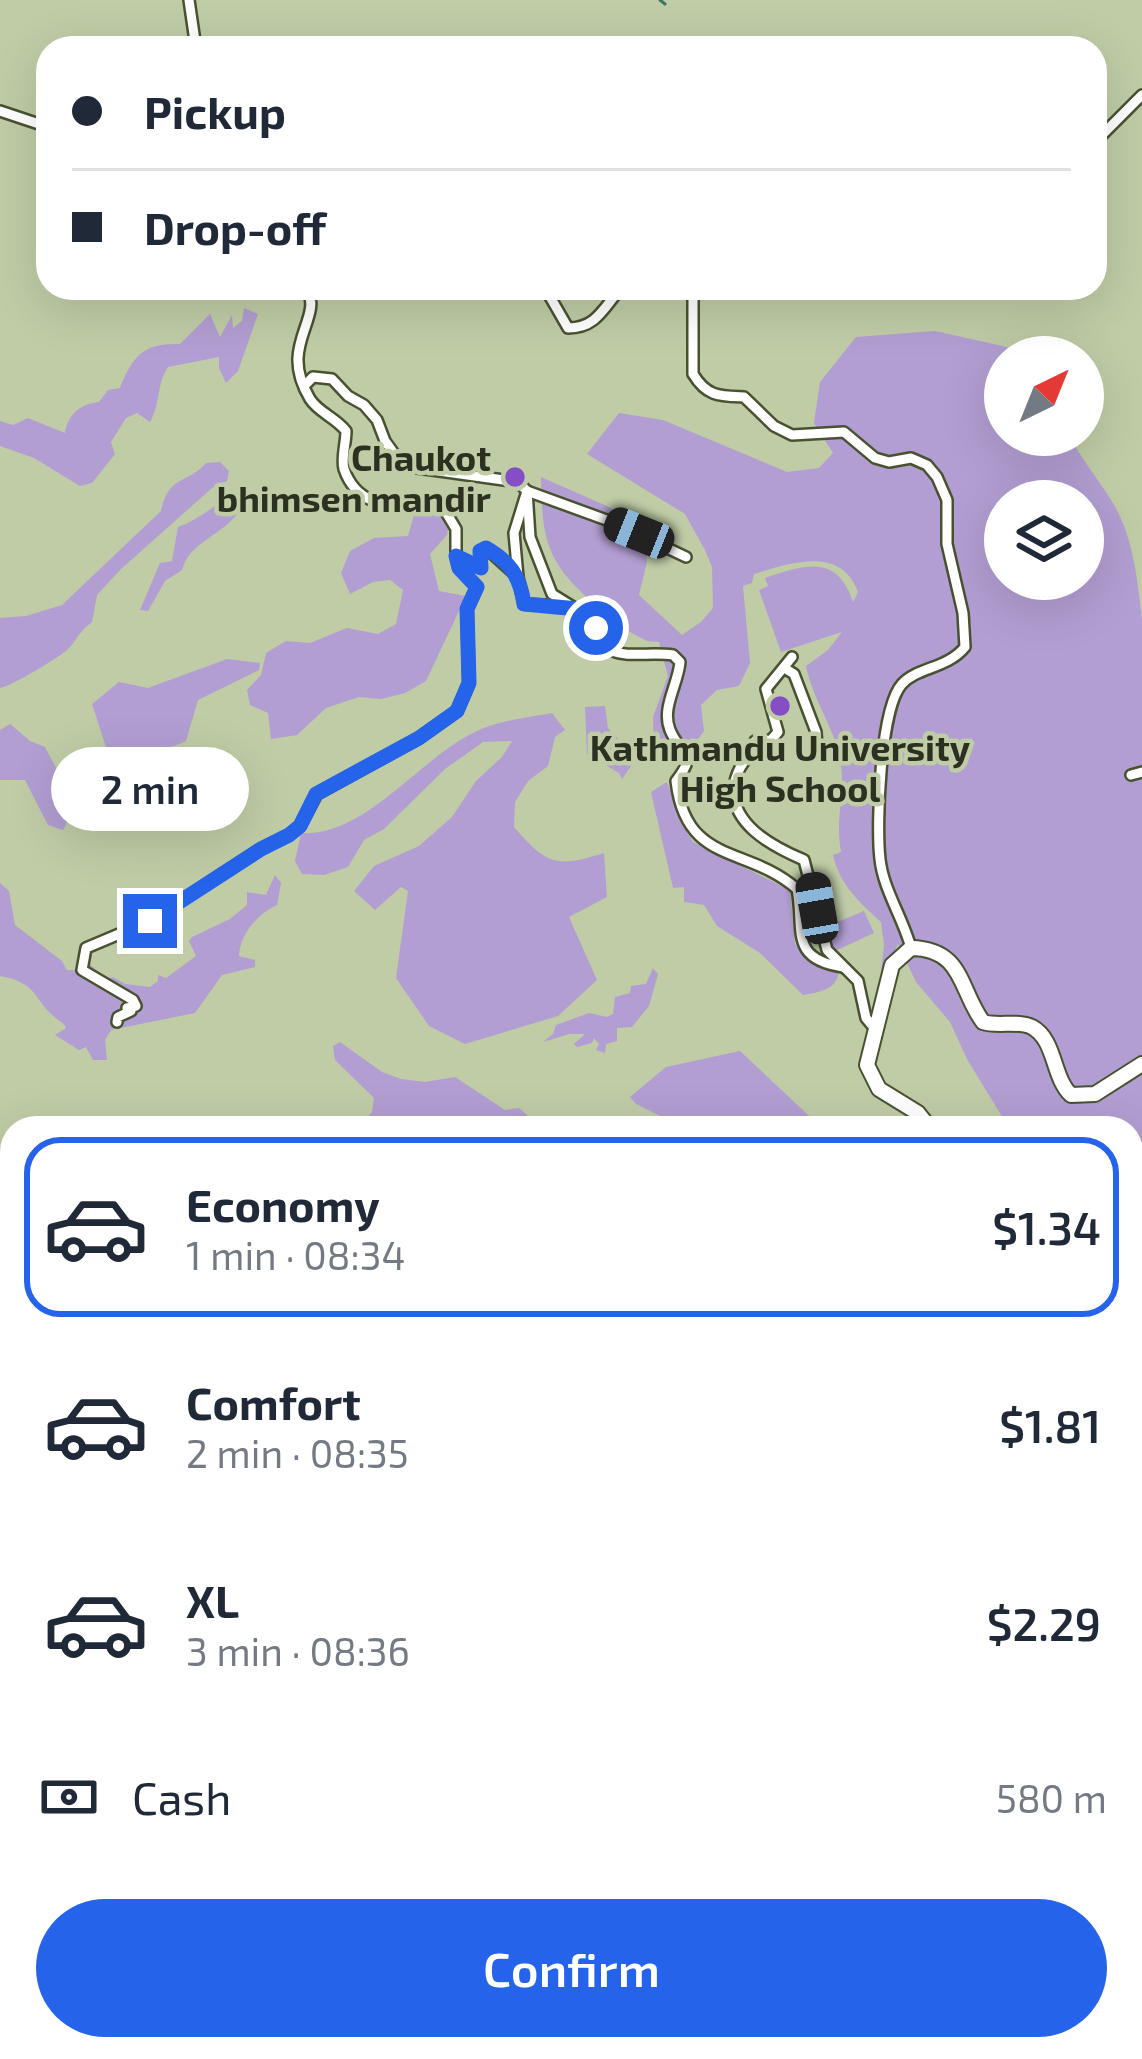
<!DOCTYPE html>
<html lang="en">
<head>
<meta charset="utf-8">
<style>
  :root { --surface:#fff; --page:#f6f6f7; --text:#1f2937; --muted:#747a83; --line:#e0e1e3; --accent:#2563eb }
  body { margin:0; font-family:"Exo 2",sans-serif; background:var(--page); color:var(--text); height:100vh; display:flex; flex-direction:column; font-size:45px; white-space:nowrap }
  * { box-sizing:border-box; margin:0 }
  p { font-size:39px; color:var(--muted) }
  .icon { flex:none; width:66px; height:66px; fill:none; stroke:currentColor; stroke-width:2; stroke-linecap:round; stroke-linejoin:round }
  .map { position:relative; flex:1; overflow:hidden }
  .side { position:absolute; left:0px; top:1116px; width:1143px; height:945px; display:flex; flex-direction:column; background:var(--surface); border-radius:36px 36px 0 0; box-shadow:0 12px 48px #0002 }
  .side>* { flex:none }
  .banner { position:absolute; left:36px; top:36px; width:1071px; height:264px; border-radius:36px; box-shadow:0 12px 48px #0002; display:grid; align-content:center; height:264px; padding:0 36px; background:var(--surface) }
  .needle { width:78px; rotate:43deg }
  .fabs { position:absolute; left:984px; top:336px; display:grid; gap:24px }
  .fabs a { display:grid; place-items:center; width:120px; height:120px; border-radius:50%; background:var(--surface); box-shadow:0 12px 48px #0002; font-size:60px }
  .end { position:absolute; width:54px; height:54px; margin:-27px; border:15px solid #2563eb; background:#fff; box-shadow:0 0 0 6px #fff }
  .from { border-radius:50% }
  .bubble { position:absolute; height:84px; border-radius:42px; background:var(--surface); box-shadow:0 12px 48px #0002; font-size:39px; font-weight:600; line-height:84px; text-align:center }
  .car { position:absolute; width:36px; height:72px; margin:-36px -18px; border-radius:15px; box-shadow:0 0 9px 3px #0007; background:linear-gradient(#222 24%,#8ab4d8 0 40%,#222 0 76%,#8ab4d8 0 86%,#222 0) }
  .banner b { display:flex; align-items:center; gap:42px; height:114px; font-size:45px }
  .banner b+b { border-top:3px solid var(--line) }
  .banner i { width:30px; height:30px; background:var(--text) }
  ul { padding:21px 0 0; list-style:none }
  li { display:flex; align-items:center; gap:36px; height:180px; margin:0 24px 18px; padding:0 12px; border:6px solid transparent; border-radius:36px }
  li div { flex:1 }
  li b { display:block; font-size:45px }
  li em { font-style:normal; font-weight:600 }
  li.active { border-color:var(--accent) }
  li>.icon { width:108px; height:108px; stroke-width:1.5 }
  .pay { display:flex; align-items:center; gap:30px; height:132px; padding:0 36px; font-size:45px }
  .pay p { margin-inline-start:auto }
  .action { display:flex; gap:24px; margin-top:auto; padding:24px 36px }
  .action a { flex:1; height:138px; border-radius:72px; background:var(--accent); color:#fff; font-size:48px; font-weight:600; line-height:138px; text-align:center }
  .map>svg:first-child { display:block }
</style>
</head>
<body>
<div class="map">
<svg width="1142" height="2059" viewBox="0 0 1142 2059">
  <rect width="100%" height="100%" fill="#bfcca6"/>
  <g fill="#b29ed2" fill-rule="evenodd">
    <path d="M244,308L258,314L238,371L226,383L219,368V357L168,367C156,385 161,403 150,422L137,413L126,418L111,442L115,454L92,483L80,486L34,458L0,446V421L13,425L28,418L65,433C68,414 80,404 99,402L108,390L120,388C133,355 144,343 180,344L210,314L220,337L232,315L233,328L242,321Z"/>
    <path d="M935,331L1007,347L1014,357H1005V435H1069C1081,459 1097,477 1111,500C1133,534 1138,581 1142,621V1388L1131,1365V1128H1009L967,1059L950,1022L916,982L898,944L879,991L884,945L881,922C860,903 839,884 833,855L841,852C835,819 845,794 841,765C836,729 813,701 806,666L828,650L842,632L781,652L759,590L768,586L765,578C804,565 837,553 853,602L858,592C841,545 790,563 754,574L752,583L743,586L750,663L739,686L717,690L701,705L704,731L678,765L654,746L653,717L668,676L659,642L647,641L628,631L627,642L610,636C600,599 573,592 556,561C541,535 542,506 541,477L609,507L645,533L647,562L639,595L682,635L701,622L713,608L712,567L705,550L685,514L587,454L619,413L663,420L787,472L819,468L833,453L814,423L820,382L856,337ZM1005,501H1083V579H1005Z"/>
    <path d="M220,462L229,471L227,481L212,488L121,569L97,595L92,622C78,632 76,642 67,650C56,659 12,686 0,688V618L26,616L62,605L161,511C169,474 187,485 206,463Z"/>
    <path d="M241,492L247,494C243,503 238,515 231,521C213,538 188,546 182,570L165,581L148,611L140,610L160,563L172,561L178,527C202,519 218,500 241,492Z"/>
    <path d="M431,507L441,511L449,525L447,535L430,554L439,591L466,596L426,681L405,693L381,699L359,697L326,708L297,735L271,739L268,713L250,705L247,690L261,675L266,653L286,641L310,643L347,628L378,634L396,624L403,590L390,580L373,582L350,594L341,573L350,551L374,538L408,536L415,511Z"/>
    <path d="M227,659L260,663L259,670L198,700L186,741C164,752 142,748 118,755L107,750L92,704L119,682L148,688Z"/>
    <path d="M605,706L608,728L636,759L622,779L619,773L587,754L585,707Z"/>
    <path d="M552,713L565,730L555,737L548,766L528,781L515,802L514,827C547,865 556,868 604,853L607,897L569,917L597,980L558,1016L465,1044L429,1026L396,978L408,891L401,887L375,910L354,891L374,866L419,846L452,817L476,781L502,757L512,741L483,742L445,769L384,829L364,840L348,867L324,875L302,874L295,861L301,833C363,837 415,764 469,735C494,721 525,718 552,713Z"/>
    <path d="M10,724L30,741L45,747C57,771 80,804 63,830L48,825L25,780H0V730Z"/>
    <path d="M667,782L682,824L693,842L790,890L795,944L807,955L839,971C837,990 819,992 803,995L760,953L717,926L704,905L684,902V887L673,888L651,792Z"/>
    <path d="M275,875L281,883L277,905C258,914 240,933 239,956L255,960V967L222,975L195,1013L111,1030L105,1040L107,1060H93L86,1047L79,1050L55,1035L66,1028L64,1024C32,1004 42,983 0,976V883L9,891L15,925L62,961L67,970H82L88,962L105,979L113,977L125,984L150,987L158,981V975L166,978L196,956L189,941L192,937L230,919L247,905V892L266,895Z"/>
    <path d="M864,911L874,933L835,951L826,927Z"/>
    <path d="M653,968L658,974L649,1006L632,1027L617,1028V1041L606,1044L605,1053L596,1050L599,1044L594,1038L592,1043L577,1047L574,1044L585,1034H569L543,1042L553,1034L556,1025L589,1013L607,1017L613,1014L615,997L630,993L631,986L646,984Z"/>
    <path d="M340,1042L382,1072L401,1079L425,1082L455,1077L505,1110L519,1108L533,1120L555,1128H358L372,1112L374,1098L335,1060L333,1046Z"/>
    <path d="M740,1051L822,1128H685L636,1104L630,1097L666,1067Z"/>
    <path d="M6,1164L12,1175V1810L0,1798V1166Z"/>
    <path d="M1131,1407H1142V1589L1131,1597Z"/>
    <path d="M1131,1733L1142,1738V2000L1131,2007Z"/>
    <path d="M12,1848V2049H138L146,2059H0V1856Z"/>
    <path d="M716,2049H986V2057L714,2059Z"/>
  </g>
  <g fill="none" stroke-linecap="round" stroke-linejoin="round">
    <path stroke="#37776a" stroke-width="3" d="M660,0L665,4"/>
    <defs>
      <g id="minor">
        <path d="M189,0L196,48"/>
        <path d="M0,111L48,127"/>
        <path d="M1095,142L1142,95"/>
        <path d="M307,288C324,320 277,345 310,399C318,412 336,418 346,431C346,443 341,459 344,469C360,516 407,503 444,509L456,529V556L481,568L480,551L486,548L518,577L524,604L564,606"/>
        <path d="M545,288L568,328C597,328 604,307 621,288"/>
        <path d="M693,288V374C707,397 720,396 744,397L774,426L792,435L844,432L875,458L889,462L911,458L927,465L937,477L947,500V544L963,613L965,647C947,669 917,667 902,684C880,708 876,826 880,859C883,889 903,918 911,948"/>
        <path d="M305,385L313,377L332,379L348,396L364,405L377,420L385,441L403,466L518,482L527,491L530,537L552,594L594,620C600,668 638,650 673,655L680,662C678,685 661,708 670,730C681,757 699,751 676,781C686,866 747,845 797,889C805,929 788,959 843,967"/>
        <path d="M518,577L514,533L527,491L612,522L686,557"/>
        <path d="M786,669L794,674L816,732L817,748L809,755"/>
        <path d="M755,741L771,740L778,732L766,689L792,657"/>
        <path d="M757,751C745,759 739,766 735,781C726,822 771,846 804,860L827,950L858,981L866,1018L876,1030"/>
        <path d="M1131,775L1142,772"/>
        <path d="M117,1022L118,1017L131,1011L127,1008L136,1006L133,1000L82,970L86,948L150,921L261,849L289,835L300,826L317,794L419,738L457,711L469,683L467,609L477,587L459,568L456,556"/>
        <path d="M1131,1611L1142,1601"/>
        <path d="M0,1849L12,1839"/>
        <path d="M1133,2005L1136,2059"/>
        <path d="M535,2049L541,2059"/>
        <path d="M708,2059L711,2049"/>
      </g>
      <g id="highway">
        <path d="M930,1128L918,1113L879,1089L867,1065L892,965L911,948C964,949 959,990 983,1022C998,1027 1018,1020 1032,1027C1056,1040 1052,1077 1071,1095L1095,1094L1142,1064"/>
        <path d="M692,2059L697,2049"/>
      </g>
    </defs>
    <use href="#minor" stroke="#485231" stroke-width="14"/>
    <use href="#highway" stroke="#485231" stroke-width="18"/>
    <use href="#minor" stroke="#fff" stroke-width="9"/>
    <use href="#highway" stroke="#fff" stroke-width="14"/>
  </g>
  <g fill="none" stroke-linecap="round" stroke-linejoin="round">
    <path stroke="#2563eb" stroke-width="15" d="M150,921L261,849L289,835L300,826L316,794L419,738L457,711L469,683L467,609L477,587L459,568L456,556L481,568L480,551L486,548C510,562 520,576 524,604L578,609L594,620L596,628"/>
  </g>
  <g fill="#854ec5" stroke="#bfcca6" stroke-width="4.5">
    <circle cx="515" cy="477" r="12"/>
    <circle cx="780" cy="706" r="12"/>
  </g>
  <g text-anchor="middle" dominant-baseline="central" stroke-width="9" stroke-linejoin="round" paint-order="stroke">
    <g font-size="36" font-weight="bold" fill="#2b3021" stroke="#bfcca6" text-anchor="end">
      <text x="491" y="456">Chaukot<tspan x="491" dy="41">bhimsen mandir</tspan></text>
      <text x="780" y="746" text-anchor="middle">Kathmandu University<tspan x="780" dy="41">High School</tspan></text>
    </g>
  </g>
</svg>
<div class="fabs">
<a><svg class="needle" viewBox="-14 -14 28 28"><path d="M0-13l5 13h-10z" fill="#e53935"/><path d="M0 13l5-13h-10z" fill="#747a83"/></svg></a>
<a><svg class="icon" aria-label="layers" viewBox="0 0 24 24"><path d="M12 4l9 5-9 5-9-5zM3 14l9 5 9-5"/></svg></a>
</div>
<i class="end from" style="left:596px;top:628px"></i>
<i class="end" style="left:150px;top:921px"></i>
<div class="bubble" style="left:51px;top:747px;width:198px">2 min</div>
<i class="car" style="left:639px;top:533px;rotate:292deg"></i>
<i class="car" style="left:817px;top:908px;rotate:350deg"></i>
<div class="banner">
<b><i class="from"></i>Pickup</b>
<b><i></i>Drop-off</b>
</div>
<section class="side">
<ul>
<li class="active"><svg class="icon" aria-label="car" viewBox="0 0 24 24"><path d="M5 17H2v-5l4-1 3-4h7l3 4 3 1v5h-3M9 17h6M6 11h13"/><circle cx="7" cy="17" r="2"/><circle cx="17" cy="17" r="2"/></svg><div><b>Economy</b><p>1 min · 08:34</p></div><em>$1.34</em></li>
<li><svg class="icon" aria-label="car" viewBox="0 0 24 24"><path d="M5 17H2v-5l4-1 3-4h7l3 4 3 1v5h-3M9 17h6M6 11h13"/><circle cx="7" cy="17" r="2"/><circle cx="17" cy="17" r="2"/></svg><div><b>Comfort</b><p>2 min · 08:35</p></div><em>$1.81</em></li>
<li><svg class="icon" aria-label="car" viewBox="0 0 24 24"><path d="M5 17H2v-5l4-1 3-4h7l3 4 3 1v5h-3M9 17h6M6 11h13"/><circle cx="7" cy="17" r="2"/><circle cx="17" cy="17" r="2"/></svg><div><b>XL</b><p>3 min · 08:36</p></div><em>$2.29</em></li>
</ul>
<div class="pay"><svg class="icon" aria-label="cash" viewBox="0 0 24 24"><path d="M3 7h18v10H3z"/><circle cx="12" cy="12" r="2"/></svg>Cash<p>580 m</p></div>
<div class="action"><a>Confirm</a></div>
</section>
</div>
</body>
</html>
